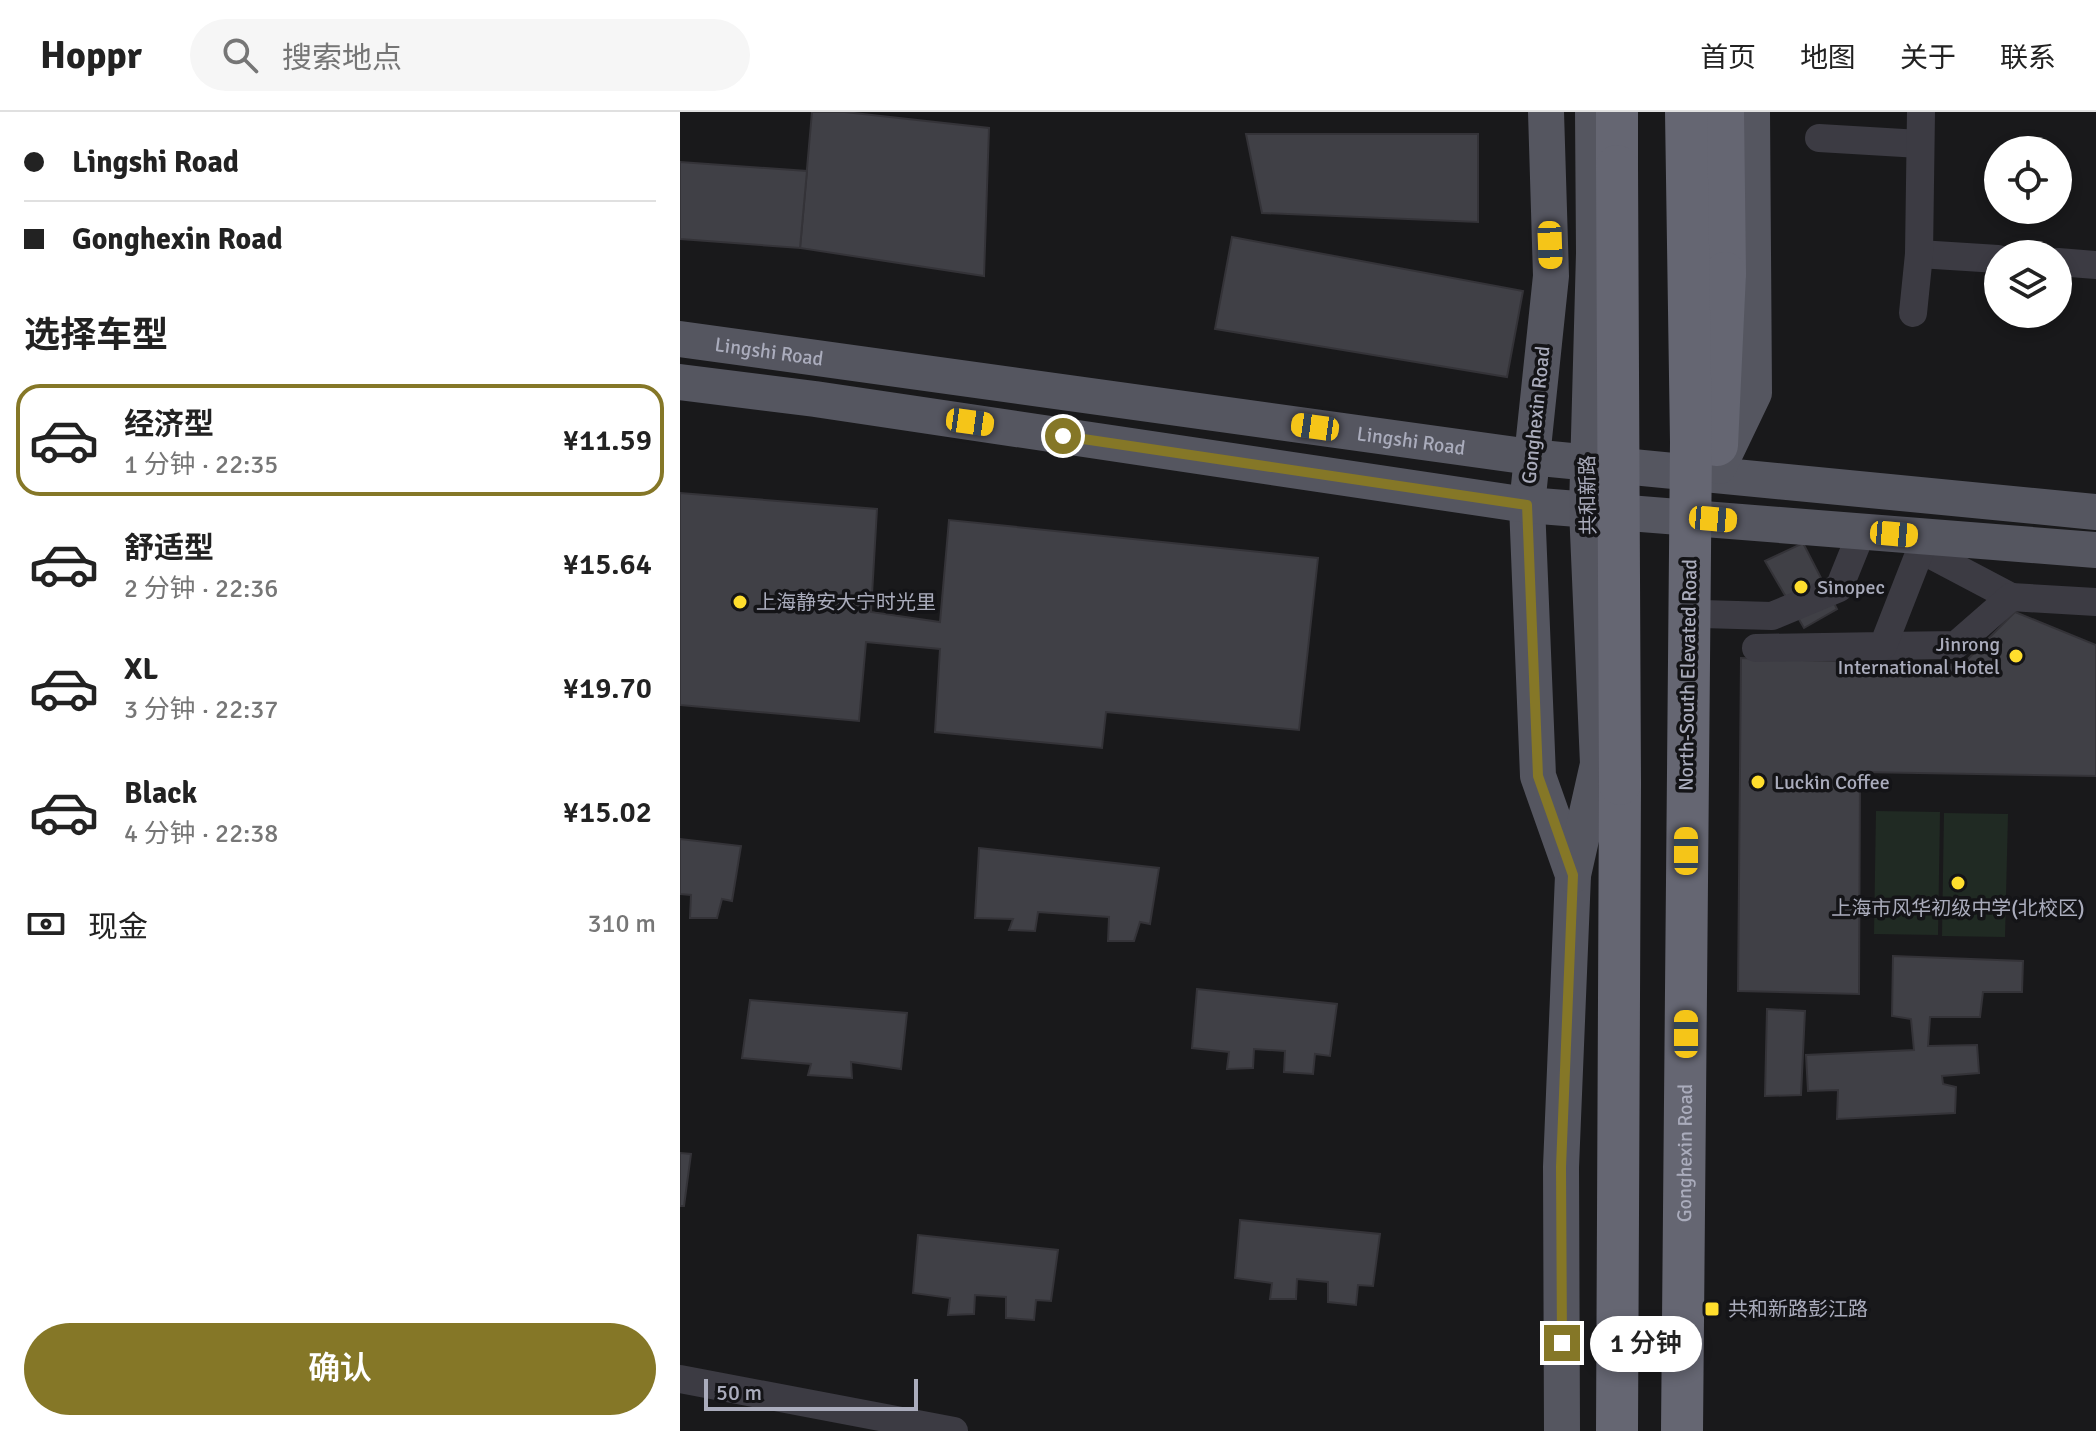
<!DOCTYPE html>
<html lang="zh">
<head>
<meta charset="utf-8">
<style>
  :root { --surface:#fff; --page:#f6f6f6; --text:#222; --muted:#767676; --line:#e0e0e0; --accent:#857727 }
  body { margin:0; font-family:Signika,"Noto Sans SC",sans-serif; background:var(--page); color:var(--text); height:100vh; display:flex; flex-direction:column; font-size:30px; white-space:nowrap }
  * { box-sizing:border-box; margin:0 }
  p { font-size:26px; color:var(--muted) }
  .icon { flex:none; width:44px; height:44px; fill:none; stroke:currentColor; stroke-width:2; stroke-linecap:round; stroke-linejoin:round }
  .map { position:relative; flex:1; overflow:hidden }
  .details { display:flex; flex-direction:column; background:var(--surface); width:680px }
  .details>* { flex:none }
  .banner { display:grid; align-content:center; height:176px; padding:0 24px; background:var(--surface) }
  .tools { position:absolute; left:1304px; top:24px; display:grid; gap:16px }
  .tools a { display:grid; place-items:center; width:88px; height:88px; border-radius:50%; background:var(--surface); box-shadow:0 4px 12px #0003; font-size:40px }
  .scale { position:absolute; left:24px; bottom:20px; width:214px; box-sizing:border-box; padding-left:8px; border:4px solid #aaacbc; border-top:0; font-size:22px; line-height:28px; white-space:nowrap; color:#aaacbc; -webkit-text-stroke:6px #141417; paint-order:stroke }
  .end { position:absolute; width:36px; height:36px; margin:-18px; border:10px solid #857727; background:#fff; box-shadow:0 0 0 4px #fff }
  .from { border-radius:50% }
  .bubble { position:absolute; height:56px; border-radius:28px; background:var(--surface); box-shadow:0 4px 12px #0003; font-size:26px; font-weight:600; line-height:56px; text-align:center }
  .car { position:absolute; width:24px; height:48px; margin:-24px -12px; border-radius:10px; box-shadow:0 0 6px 2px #0007; background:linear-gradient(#f5c518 24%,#345 0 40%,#f5c518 0 76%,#345 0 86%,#f5c518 0) }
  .banner b { display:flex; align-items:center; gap:28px; height:76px; font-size:30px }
  .banner b+b { border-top:2px solid var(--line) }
  .banner i { width:20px; height:20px; background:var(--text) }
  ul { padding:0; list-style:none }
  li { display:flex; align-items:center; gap:24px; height:112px; margin:0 16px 12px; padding:0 8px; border:4px solid transparent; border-radius:24px }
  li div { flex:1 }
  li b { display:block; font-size:30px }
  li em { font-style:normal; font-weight:600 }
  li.current { border-color:var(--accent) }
  li>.icon { width:72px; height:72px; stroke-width:1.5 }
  h2 { padding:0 24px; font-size:36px; line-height:96px }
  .pay { display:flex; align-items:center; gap:20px; height:88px; padding:0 24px; font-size:30px }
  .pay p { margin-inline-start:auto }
  .cta { display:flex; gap:16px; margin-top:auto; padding:16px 24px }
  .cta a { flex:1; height:92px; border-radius:48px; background:var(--accent); color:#fff; font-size:32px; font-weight:600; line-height:92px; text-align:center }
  header { display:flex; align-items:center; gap:48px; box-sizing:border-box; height:112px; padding:0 40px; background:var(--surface); border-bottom:2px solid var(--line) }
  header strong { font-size:38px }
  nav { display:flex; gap:44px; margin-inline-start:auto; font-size:28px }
  .search { width:560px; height:72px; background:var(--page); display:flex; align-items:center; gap:20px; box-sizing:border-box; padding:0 28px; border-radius:44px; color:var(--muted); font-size:30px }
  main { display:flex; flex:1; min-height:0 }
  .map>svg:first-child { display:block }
</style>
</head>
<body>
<header>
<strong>Hoppr</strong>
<div class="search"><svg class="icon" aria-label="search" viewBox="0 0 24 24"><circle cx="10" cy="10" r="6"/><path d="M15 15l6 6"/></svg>搜索地点</div>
<nav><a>首页</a><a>地图</a><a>关于</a><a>联系</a></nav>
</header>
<main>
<section class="details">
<div class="banner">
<b><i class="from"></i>Lingshi Road</b>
<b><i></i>Gonghexin Road</b>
</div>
<h2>选择车型</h2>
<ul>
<li class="current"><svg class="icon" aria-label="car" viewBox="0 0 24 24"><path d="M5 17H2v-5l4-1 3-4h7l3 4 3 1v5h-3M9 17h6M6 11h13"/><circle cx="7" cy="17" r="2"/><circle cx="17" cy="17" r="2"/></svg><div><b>经济型</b><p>1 分钟 · 22:35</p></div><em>¥11.59</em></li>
<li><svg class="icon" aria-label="car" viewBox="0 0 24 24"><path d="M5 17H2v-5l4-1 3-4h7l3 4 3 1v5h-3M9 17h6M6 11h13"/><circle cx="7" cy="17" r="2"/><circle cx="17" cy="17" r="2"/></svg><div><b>舒适型</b><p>2 分钟 · 22:36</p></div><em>¥15.64</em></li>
<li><svg class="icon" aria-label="car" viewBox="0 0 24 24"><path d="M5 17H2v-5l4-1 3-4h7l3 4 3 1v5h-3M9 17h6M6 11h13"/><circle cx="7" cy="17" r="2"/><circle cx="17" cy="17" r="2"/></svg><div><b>XL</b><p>3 分钟 · 22:37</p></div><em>¥19.70</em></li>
<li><svg class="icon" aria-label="car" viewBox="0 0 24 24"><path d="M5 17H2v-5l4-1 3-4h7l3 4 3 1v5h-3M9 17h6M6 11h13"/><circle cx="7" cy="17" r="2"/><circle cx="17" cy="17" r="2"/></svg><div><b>Black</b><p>4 分钟 · 22:38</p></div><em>¥15.02</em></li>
</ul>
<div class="pay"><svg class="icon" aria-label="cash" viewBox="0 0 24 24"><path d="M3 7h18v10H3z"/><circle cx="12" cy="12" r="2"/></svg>现金<p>310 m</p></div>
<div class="cta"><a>确认</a></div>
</section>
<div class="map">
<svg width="1416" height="1319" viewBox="0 0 1416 1319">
  <rect width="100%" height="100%" fill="#19191b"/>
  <g fill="#202a23">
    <path d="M1196,699L1260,700L1258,823L1194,822Z"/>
    <path d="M1264,701L1328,702L1325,825L1262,824Z"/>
  </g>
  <g fill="#404046" stroke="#343338" stroke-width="2">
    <path d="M132,0H165L309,16L304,164L120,136Z"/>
    <path d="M566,22H798V110L582,101Z"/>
    <path d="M0,50L127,59L120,136L0,127Z"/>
    <path d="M552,125L843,179L827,265L535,217Z"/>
    <path d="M0,381L197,397L191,500L260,510L269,408L638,446L619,618L426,600L422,636L255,620L260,537L186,530L179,609L0,593Z"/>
    <path d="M1123,431L1157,497L1124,516L1085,449Z"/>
    <path d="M1335,500L1416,533V664L1180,660L1179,882L1058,879L1061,546L1282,553Z"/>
    <path d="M0,727L61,734L52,789L42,787L37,806H10L11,783L0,782Z"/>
    <path d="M299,736L479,756L470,812L460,810L454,829H428L429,805L358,800L355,819L329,818L333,807L295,806Z"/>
    <path d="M1213,844L1343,849L1342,880H1303L1300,905H1250L1248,934L1297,933L1299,961L1262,964L1263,972L1276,975L1275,1001L1157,1007L1158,978L1128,979L1126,943L1234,938L1231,907L1212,904Z"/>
    <path d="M517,877L657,892L650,944L635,942L633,962L604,960L605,939L574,937L573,956L547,957L549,940L512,936Z"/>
    <path d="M70,888L227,901L221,957L171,950L172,966L128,963L131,952L62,946Z"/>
    <path d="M1087,897L1125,899L1121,983L1085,984Z"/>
    <path d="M0,1041L11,1042L4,1094H0Z"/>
    <path d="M560,1108L700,1122L693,1174L678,1173L676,1193L648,1190V1170L617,1167L616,1187H590L592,1171L555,1166Z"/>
    <path d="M238,1123L378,1138L371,1189L356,1188L354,1208L326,1206V1185L295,1183L294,1202L268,1203L270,1186L233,1181Z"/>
  </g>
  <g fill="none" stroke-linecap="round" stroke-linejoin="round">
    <g stroke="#3c3b43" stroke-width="28">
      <path d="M1139,26L1240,32"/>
      <path d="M1239,142L1318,147"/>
      <path d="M1378,150L1416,153"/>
      <path d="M1233,201L1239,142L1241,0"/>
      <path d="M1240,437L1331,485"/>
      <path d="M1022,502L1092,504L1159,476L1182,419"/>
      <path d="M1203,534L1276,533L1331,485L1416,490"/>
      <path d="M1076,536L1203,534L1246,424"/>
      <path d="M0,1267L274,1319"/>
    </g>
    <g stroke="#555660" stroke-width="36">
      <path d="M866,0L871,164L847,393L858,664L893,763L881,1055L882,1319"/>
      <path id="s1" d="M0,227L850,345L1416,400"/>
      <path d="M0,270L135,287L847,393L1416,438"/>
      <path d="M1039,354L1074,281L1072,0"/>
      <path d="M893,763L918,652L907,397L914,141L913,0"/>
    </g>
    <g stroke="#656672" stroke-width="42">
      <path d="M937,0V54"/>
      <path d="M1043,0L1045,161"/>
      <path d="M937,1319L940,672"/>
    </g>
    <g stroke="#656672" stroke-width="42">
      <path d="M937,54L940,672"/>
      <path d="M1037,333L1045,161"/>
      <path id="s2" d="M1002,1319L1011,330L1006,0"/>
    </g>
  </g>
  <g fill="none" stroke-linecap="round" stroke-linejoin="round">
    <path stroke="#857727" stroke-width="10" d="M383,324L847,393L858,664L893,763L881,1055L882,1231"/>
  </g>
  <g fill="#ffde2d" stroke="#141417" stroke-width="3">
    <circle cx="1121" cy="475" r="8"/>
    <circle cx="60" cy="490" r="8"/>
    <circle cx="1336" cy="544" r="8"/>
    <circle cx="1078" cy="670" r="8"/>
    <circle cx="1278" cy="771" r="8"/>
    <rect x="1024" y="1189" width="16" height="16" rx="4"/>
  </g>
  <g text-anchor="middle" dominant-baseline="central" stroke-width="7" stroke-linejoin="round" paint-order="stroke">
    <g font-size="20" fill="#aaacbc" stroke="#141417">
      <text stroke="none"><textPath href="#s1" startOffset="90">Lingshi Road</textPath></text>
      <text transform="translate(856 303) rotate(-84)">Gonghexin Road</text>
      <text stroke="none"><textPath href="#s1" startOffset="738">Lingshi Road</textPath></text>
      <text transform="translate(908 383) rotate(-91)">共和新路</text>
      <text transform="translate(1008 563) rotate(-89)">North-South Elevated Road</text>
      <text stroke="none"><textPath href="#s2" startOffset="278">Gonghexin Road</textPath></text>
    </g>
    <g font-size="20" fill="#aaacbc" stroke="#141417" text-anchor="start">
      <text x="1137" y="475">Sinopec</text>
      <text x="76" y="490">上海静安大宁时光里</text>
      <text x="1320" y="532" text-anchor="end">Jinrong<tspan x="1320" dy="23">International Hotel</tspan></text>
      <text x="1094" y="670">Luckin Coffee</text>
      <text x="1278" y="796" text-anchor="middle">上海市风华初级中学(北校区)</text>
      <text x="1048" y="1197">共和新路彭江路</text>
    </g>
  </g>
</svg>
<div class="tools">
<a><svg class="icon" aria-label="locate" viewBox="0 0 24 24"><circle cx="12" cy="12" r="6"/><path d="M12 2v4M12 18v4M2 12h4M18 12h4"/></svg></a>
<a><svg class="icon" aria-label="layers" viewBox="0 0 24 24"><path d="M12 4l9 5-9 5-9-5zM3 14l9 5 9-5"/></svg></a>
</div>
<div class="scale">50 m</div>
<i class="end from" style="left:383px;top:324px"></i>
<i class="end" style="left:882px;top:1231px"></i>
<div class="bubble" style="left:910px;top:1204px;width:112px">1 分钟</div>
<i class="car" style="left:870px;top:133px;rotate:178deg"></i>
<i class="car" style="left:290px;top:310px;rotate:98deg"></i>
<i class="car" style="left:635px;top:315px;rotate:278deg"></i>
<i class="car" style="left:1033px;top:407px;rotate:95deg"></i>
<i class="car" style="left:1214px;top:422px;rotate:95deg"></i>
<i class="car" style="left:1006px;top:739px;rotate:0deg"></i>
<i class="car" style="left:1006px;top:922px;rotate:0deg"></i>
</div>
</main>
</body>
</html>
